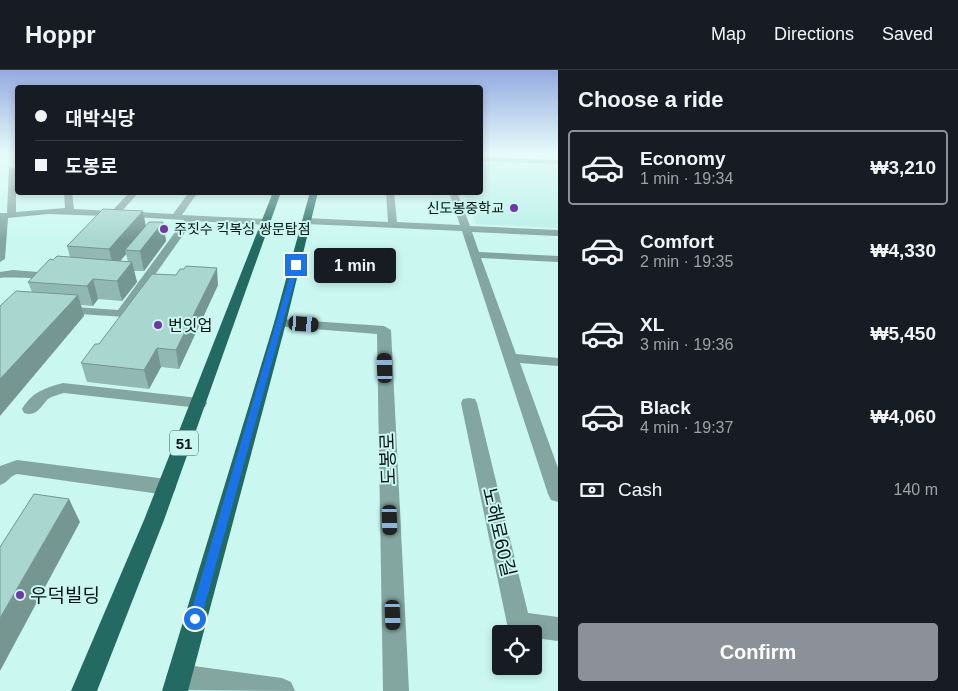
<!DOCTYPE html>
<html lang="en">
<head>
<meta charset="utf-8">
<style>
  :root { --surface:#171b24; --page:#242831; --text:#f1f3f6; --muted:#9ea1a6; --line:#363941; --accent:#8c9099 }
  body { margin:0; font-family:Helvetica,"Noto Sans KR",sans-serif; background:var(--page); color:var(--text); height:100vh; display:flex; flex-direction:column; font-size:19px; white-space:nowrap }
  * { box-sizing:border-box; margin:0 }
  p { font-size:16px; color:var(--muted) }
  .icon { flex:none; width:28px; height:28px; fill:none; stroke:currentColor; stroke-width:2; stroke-linecap:round; stroke-linejoin:round }
  .map { position:relative; flex:1; overflow:hidden }
  .panel { display:flex; flex-direction:column; background:var(--surface); width:400px }
  .panel>* { flex:none }
  .top-card { position:absolute; left:15px; top:15px; width:468px; height:110px; border-radius:5px; box-shadow:0 2px 8px #0003; display:grid; align-content:center; height:110px; padding:0 20px; background:var(--surface) }
  .buttons { position:absolute; left:492px; top:555px; display:grid; gap:10px }
  .buttons a { display:grid; place-items:center; width:50px; height:50px; border-radius:5px; background:var(--surface); box-shadow:0 2px 8px #0003; font-size:25px }
  .end { position:absolute; width:22px; height:22px; margin:-11px; border:6px solid #1a73e8; background:#fff; box-shadow:0 0 0 2px #fff }
  .from { border-radius:50% }
  .bubble { position:absolute; height:35px; border-radius:5px; background:var(--surface); box-shadow:0 2px 8px #0003; font-size:16px; font-weight:700; line-height:35px; text-align:center }
  .car { position:absolute; width:15px; height:30px; margin:-15px -8px; border-radius:6px; box-shadow:0 0 4px 1px #0007; background:linear-gradient(#222 24%,#8ab4d8 0 40%,#222 0 76%,#8ab4d8 0 86%,#222 0) }
  .top-card b { display:flex; align-items:center; gap:18px; height:48px; font-size:19px }
  .top-card b+b { border-top:1px solid var(--line) }
  .top-card i { width:12px; height:12px; background:var(--text) }
  ul { padding:0; list-style:none }
  li { display:flex; align-items:center; gap:15px; height:75px; margin:0 10px 8px; padding:0 10px; border:2px solid transparent; border-radius:5px }
  li div { flex:1 }
  li b { display:block; font-size:19px }
  li em { font-style:normal; font-weight:700 }
  li.current { border-color:var(--accent) }
  li>.icon { width:45px; height:45px; stroke-width:1.5 }
  h2 { padding:0 20px; font-size:22px; line-height:60px }
  .pay { display:flex; align-items:center; gap:12px; height:55px; padding:0 20px; font-size:19px }
  .pay p { margin-inline-start:auto }
  .action { display:flex; gap:10px; margin-top:auto; padding:10px 20px }
  .action a { flex:1; height:58px; border-radius:5px; background:var(--accent); color:#fff; font-size:20px; font-weight:700; line-height:58px; text-align:center }
  header { display:flex; align-items:center; gap:30px; box-sizing:border-box; height:70px; padding:0 25px; background:var(--surface); border-bottom:1px solid var(--line) }
  header strong { font-size:24px }
  nav { display:flex; gap:28px; margin-inline-start:auto; font-size:18px }
  main { display:flex; flex:1; min-height:0 }
  .map>svg:first-child { display:block }
</style>
</head>
<body>
<header>
<strong>Hoppr</strong>
<nav><a>Map</a><a>Directions</a><a>Saved</a></nav>
</header>
<main>
<div class="map">
<svg width="558" height="621" viewBox="0 0 558 621">
  <rect width="100%" height="100%" fill="#caf8f1"/>
  <path fill="#b7efe7" d="M480,90L558,94V158L476,154L463,123L480,122Z"/>
  <g fill="none" stroke-linecap="round" stroke-linejoin="round">
    <g fill="#84a6a1" fill-rule="evenodd">
      <path d="M480,87L558,90V94L480,91Z"/>
      <path d="M9,97L16,99V142L65,138L64,122H72L74,139L112,141L130,122H139L122,141L173,144L189,122H198L182,145L266,149L271,152L266,155L193,151L125,247L64,243L58,239L60,236L118,240L184,150L117,146L110,151L105,148L107,146L48,144L8,148L5,189L0,192V143H7Z"/>
      <path d="M386,122H394L397,152L460,155L449,122H457L470,156L558,160V166L472,162L479,182L558,186V192L481,188L516,284L558,288V296L520,293L558,398V432L551,430L548,424L462,161L307,154L302,151L307,148L388,152Z"/>
      <path d="M13,200L51,203L57,206C51,211 12,206 0,208V202Z"/>
      <path d="M280,249L384,256L391,260L409,621H383L377,264L275,256L274,253L275,250Z"/>
      <path d="M63,313L199,328L205,329L207,333L205,337L199,338L64,323C58,325 52,326 48,329C40,337 37,347 24,343L22,339C32,322 45,318 63,313Z"/>
      <path d="M469,328L475,329L477,333L528,543L558,547V571L534,568V564L511,562L507,554L461,333L463,329Z"/>
      <path d="M17,390L167,409L174,412L176,417L174,422L167,425L17,404C10,406 7,413 0,415V396Z"/>
      <path d="M179,594L282,608L291,612L295,621L179,620L170,616L166,607L170,598Z"/>
    </g>
    <g fill="#226a62" fill-rule="evenodd">
      <path d="M273,122H281L164,450L97,621H71L144,450Z"/>
      <path d="M310,122H318L286,253L188,621H162L274,253Z"/>
    </g>
  </g>
  <g fill="#91b8b2" fill-rule="evenodd">
    <path d="M143,141L146,156L163,152L166,171L144,201H134L137,212L122,231L98,229L93,236L81,235L84,246L32,222L28,212L53,190L70,187L67,176ZM126,184L128,192L120,191Z"/>
    <path d="M184,199L218,215L179,299L161,297L149,319L87,312L81,293L99,274L176,205Z"/>
  </g>
  <g fill="#769691">
    <path d="M143,141L146,160L125,180L126,184L114,199L109,179Z"/>
    <path d="M163,152L166,171L144,201L140,181Z"/>
    <path d="M132,192L137,212L122,231L117,211Z"/>
    <path d="M217,198L218,215L179,299L176,280Z"/>
    <path d="M93,209L98,229L93,236L87,216Z"/>
    <path d="M78,225L84,246L0,346V309Z"/>
    <path d="M157,278L161,297L149,319L144,300Z"/>
    <path d="M69,429L80,452L0,601V548Z"/>
  </g>
  <g fill="#a9d6cf" stroke="#769691">
    <path d="M103,139L143,141L109,179L67,176Z"/>
    <path d="M149,152H163L140,181L125,180Z"/>
    <path d="M57,186L132,192L117,211L93,209L87,216L28,212L50,189L53,190Z"/>
    <path d="M186,196L217,198L176,280L157,278L144,300L81,293L95,274H99L152,204L176,205L180,199H184Z"/>
    <path d="M16,221L78,225L0,309V236Z"/>
    <path d="M34,424L69,429L0,548V477Z"/>
  </g>
  <linearGradient id="sky" x2="0" y2="1"><stop stop-color="#93aae0"/><stop offset="0.49" stop-color="#e7fcf9"/><stop offset="1" stop-color="#e7fcf9" stop-opacity="0"/></linearGradient>
  <rect width="558" height="171" fill="url(#sky)"/>
  <path fill="#1a73e8" d="M296,193L299,195L201,549L200,554L195,555L190,554L189,549L293,195Z"/>
  <g fill="#7435ab" stroke="#caf8f1" stroke-width="2">
    <circle cx="514" cy="138" r="5"/>
    <circle cx="164" cy="159" r="5"/>
    <circle cx="158" cy="255" r="5"/>
    <circle cx="20" cy="525" r="5"/>
  </g>
  <g text-anchor="middle" dominant-baseline="central" stroke-width="4" stroke-linejoin="round" paint-order="stroke">
    <g font-size="14" fill="#051513" stroke="#caf8f1" text-anchor="end">
      <text x="504" y="138">신도봉중학교</text>
      <text x="174" y="159" text-anchor="start">주짓수 킥복싱 쌍문탑점</text>
    </g>
    <rect fill="#caf8f1" stroke="#405956" stroke-width="1" x="170" y="360.5" width="28" height="25" rx="4"/>
    <g font-size="15" font-weight="bold" fill="#051513">
      <text x="184" y="373">51</text>
    </g>
    <g font-size="16" fill="#051513" stroke="#caf8f1" text-anchor="start">
      <text x="168" y="255">번잇업</text>
    </g>
    <g font-size="19" fill="#051513" stroke="#caf8f1">
      <text transform="translate(388 389) rotate(-92)">도봉로</text>
      <text transform="translate(499 462) rotate(77)">노해로60길</text>
    </g>
    <g font-size="19" fill="#051513" stroke="#caf8f1" text-anchor="start">
      <text x="30" y="525">우덕빌딩</text>
    </g>
  </g>
</svg>
<div class="buttons">
<a><svg class="icon" aria-label="locate" viewBox="0 0 24 24"><circle cx="12" cy="12" r="6"/><path d="M12 2v4M12 18v4M2 12h4M18 12h4"/></svg></a>
</div>
<i class="end from" style="left:195px;top:549px"></i>
<i class="end" style="left:296px;top:195px"></i>
<div class="bubble" style="left:314px;top:178px;width:82px">1 min</div>
<i class="car" style="left:304px;top:254px;rotate:94deg"></i>
<i class="car" style="left:385px;top:298px;rotate:358deg"></i>
<i class="car" style="left:390px;top:450px;rotate:178deg"></i>
<i class="car" style="left:393px;top:545px;rotate:178deg"></i>
<div class="top-card">
<b><i class="from"></i>대박식당</b>
<b><i></i>도봉로</b>
</div>
</div>
<section class="panel">
<h2>Choose a ride</h2>
<ul>
<li class="current"><svg class="icon" aria-label="car" viewBox="0 0 24 24"><path d="M5 17H2v-5l4-1 3-4h7l3 4 3 1v5h-3M9 17h6M6 11h13"/><circle cx="7" cy="17" r="2"/><circle cx="17" cy="17" r="2"/></svg><div><b>Economy</b><p>1 min · 19:34</p></div><em>₩3,210</em></li>
<li><svg class="icon" aria-label="car" viewBox="0 0 24 24"><path d="M5 17H2v-5l4-1 3-4h7l3 4 3 1v5h-3M9 17h6M6 11h13"/><circle cx="7" cy="17" r="2"/><circle cx="17" cy="17" r="2"/></svg><div><b>Comfort</b><p>2 min · 19:35</p></div><em>₩4,330</em></li>
<li><svg class="icon" aria-label="car" viewBox="0 0 24 24"><path d="M5 17H2v-5l4-1 3-4h7l3 4 3 1v5h-3M9 17h6M6 11h13"/><circle cx="7" cy="17" r="2"/><circle cx="17" cy="17" r="2"/></svg><div><b>XL</b><p>3 min · 19:36</p></div><em>₩5,450</em></li>
<li><svg class="icon" aria-label="car" viewBox="0 0 24 24"><path d="M5 17H2v-5l4-1 3-4h7l3 4 3 1v5h-3M9 17h6M6 11h13"/><circle cx="7" cy="17" r="2"/><circle cx="17" cy="17" r="2"/></svg><div><b>Black</b><p>4 min · 19:37</p></div><em>₩4,060</em></li>
</ul>
<div class="pay"><svg class="icon" aria-label="cash" viewBox="0 0 24 24"><path d="M3 7h18v10H3z"/><circle cx="12" cy="12" r="2"/></svg>Cash<p>140 m</p></div>
<div class="action"><a>Confirm</a></div>
</section>
</main>
</body>
</html>
